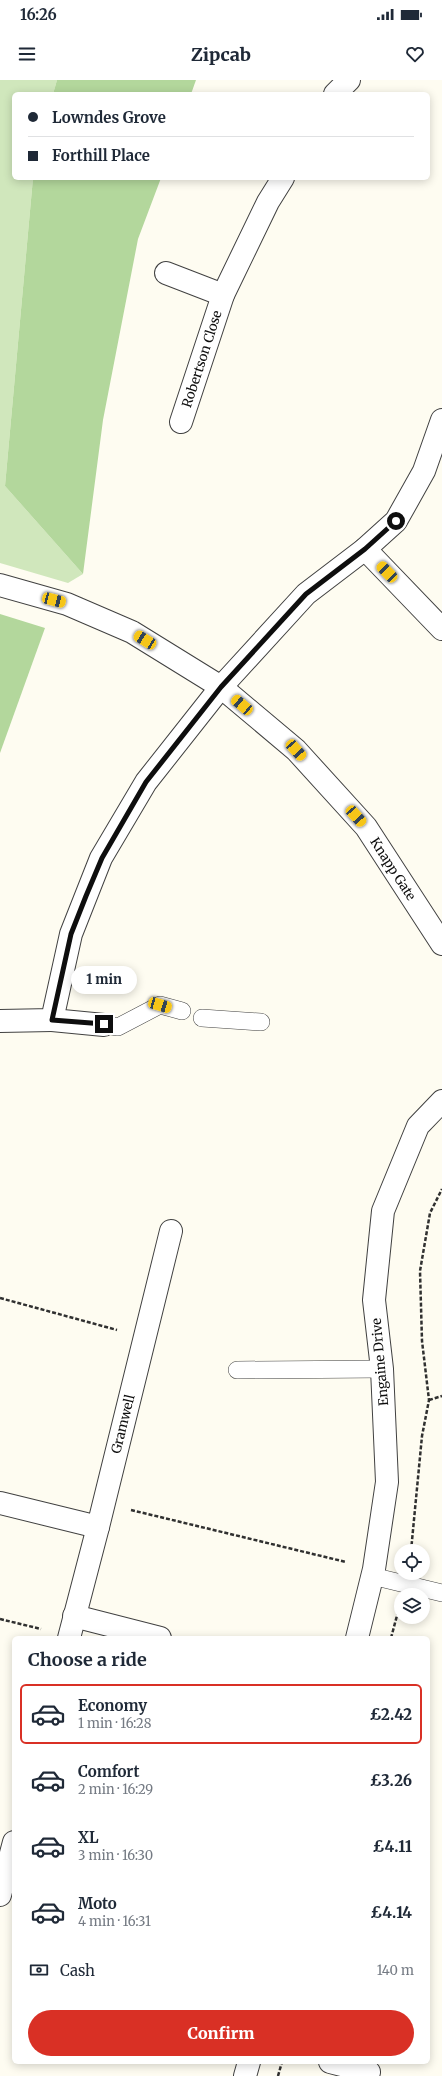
<!DOCTYPE html>
<html lang="en">
<head>
<meta charset="utf-8">
<style>
  :root { --surface:#fff; --page:#f6f6f7; --text:#1f2937; --muted:#747a83; --line:#e0e1e3; --accent:#d93025 }
  body { margin:0; font-family:Merriweather,serif; background:var(--page); color:var(--text); height:100vh; display:flex; flex-direction:column; font-size:15px; white-space:nowrap }
  * { box-sizing:border-box; margin:0 }
  p { font-size:13px; color:var(--muted) }
  .icon { flex:none; width:22px; height:22px; fill:none; stroke:currentColor; stroke-width:2; stroke-linecap:round; stroke-linejoin:round }
  .map { position:relative; flex:1; overflow:hidden }
  .sheet { position:absolute; left:12px; top:1556px; width:418px; height:428px; display:flex; flex-direction:column; background:var(--surface); border-radius:6px; box-shadow:0 2px 10px #0003 }
  .sheet>* { flex:none }
  .top-card { position:absolute; left:12px; top:12px; width:418px; height:88px; border-radius:6px; box-shadow:0 2px 10px #0003; display:grid; align-content:center; height:88px; padding:0 16px; background:var(--surface) }
  .buttons { position:absolute; left:394px; top:1464px; display:grid; gap:8px }
  .buttons a { display:grid; place-items:center; width:36px; height:36px; border-radius:50%; background:var(--surface); box-shadow:0 2px 10px #0003; font-size:20px }
  .end { position:absolute; width:18px; height:18px; margin:-9px; border:5px solid #0e0e0e; background:#fff; box-shadow:0 0 0 2px #fff }
  .from { border-radius:50% }
  .bubble { position:absolute; height:28px; border-radius:14px; background:var(--surface); box-shadow:0 2px 10px #0003; font-size:13px; font-weight:800; line-height:28px; text-align:center }
  .car { position:absolute; width:12px; height:24px; margin:-12px -6px; border-radius:5px; box-shadow:0 0 3px 1px #0007; background:linear-gradient(#f5c518 24%,#345 0 40%,#f5c518 0 76%,#345 0 86%,#f5c518 0) }
  .top-card b { display:flex; align-items:center; gap:14px; height:38px; font-size:15px }
  .top-card b+b { border-top:1px solid var(--line) }
  .top-card i { width:10px; height:10px; background:var(--text) }
  ul { padding:0; list-style:none }
  li { display:flex; align-items:center; gap:12px; height:60px; margin:0 8px 6px; padding:0 8px; border:2px solid transparent; border-radius:6px }
  li div { flex:1 }
  li b { display:block; font-size:15px }
  li em { font-style:normal; font-weight:800 }
  li.selected { border-color:var(--accent) }
  li>.icon { width:36px; height:36px; stroke-width:1.5 }
  h2 { padding:0 16px; font-size:18px; line-height:48px }
  .pay { display:flex; align-items:center; gap:10px; height:44px; padding:0 16px; font-size:15px }
  .pay p { margin-inline-start:auto }
  .primary-button { display:flex; gap:8px; margin-top:auto; padding:8px 16px }
  .primary-button a { flex:1; height:46px; border-radius:24px; background:var(--accent); color:#fff; font-size:16px; font-weight:800; line-height:46px; text-align:center }
  .status { display:flex; justify-content:space-between; align-items:center; height:28px; padding:0 20px; background:var(--surface); direction:ltr }
  .status svg { height:11px; fill:currentColor }
  header { display:flex; justify-content:space-between; align-items:center; height:52px; padding:0 16px; background:var(--surface); font-size:18px; font-weight:800 }
  .map>svg:first-child { display:block }
</style>
</head>
<body>
<div class="status"><b>16:26</b><svg viewBox="0 0 49 12"><path d="M0 12V9h3v3zM5 12V6h3v6zM10 12V3h3v9zM15 12V0h3v12zM26 1h20v11H26zM47 4h2v5h-2z"/></svg></div>
<header><svg class="icon" aria-label="menu" viewBox="0 0 24 24"><path d="M4 6h16M4 12h16M4 18h16"/></svg>Zipcab<svg class="icon" aria-label="heart" viewBox="0 0 24 24"><path d="M12 20l-8-8c-3-5 5-10 8-4 3-6 11-1 8 4z"/></svg></header>
<div class="map">
<svg width="442" height="1996" viewBox="0 0 442 1996">
  <rect width="100%" height="100%" fill="#fefcf1"/>
  <path fill="#d0e7bc" d="M0,0H57L53,14H14V98H33L5,406L83,494L68,503L0,483Z"/>
  <g fill="#b3d79c">
    <path d="M57,0H196L191,14H53Z"/>
    <path d="M33,98H161L138,159L103,340L83,494L5,406Z"/>
    <path d="M0,534L45,548L0,673Z"/>
  </g>
  <g fill="none" stroke-linecap="round" stroke-linejoin="round">
    <defs>
      <g id="service">
        <path d="M202,938L261,942"/>
        <path d="M104,945L118,947L160,925L182,931"/>
        <path d="M237,1290L382,1289"/>
        <path d="M372,1496L442,1513"/>
      </g>
      <g id="minor">
        <path d="M335,14L349,0"/>
        <path d="M166,193L223,215"/>
        <path d="M181,342L223,215L268,122L283,98"/>
        <path d="M365,469L442,549"/>
        <path d="M0,505L67,524L132,552L221,607L296,670L366,747L442,864"/>
        <path d="M52,940L104,945"/>
        <path d="M0,941L52,940L71,854L101,778L146,702L221,607L306,514L365,469L396,441L424,391L442,340"/>
        <path d="M0,1423L98,1447"/>
        <path d="M74,1536L160,1558"/>
        <path d="M69,1558L98,1447L171,1151"/>
        <path d="M357,1558L374,1489L387,1402L382,1289L374,1220L383,1131L418,1046L442,1021"/>
        <path d="M0,1815L14,1762"/>
        <path d="M330,1982L369,1992L368,1996"/>
        <path d="M245,1996L249,1982"/>
      </g>
    </defs>
    <use href="#service" stroke="#414141" stroke-width="18"/>
    <use href="#minor" stroke="#414141" stroke-width="24"/>
    <g stroke="#303030" stroke-width="2.5" stroke-dasharray="4 2" stroke-linecap="butt">
      <path d="M0,1218L117,1250"/>
      <path d="M429,1320L442,1316"/>
      <path d="M131,1430L346,1482"/>
      <path d="M411,1471L422,1356L429,1320L422,1261L420,1191L430,1133L442,1109"/>
      <path d="M0,1539L41,1549"/>
      <path d="M391,1558L399,1528"/>
      <path d="M278,1996L282,1982"/>
    </g>
    <use href="#service" stroke="#fff" stroke-width="17"/>
    <use href="#minor" stroke="#fff" stroke-width="22"/>
  </g>
  <g fill="none" stroke-linecap="round" stroke-linejoin="round">
    <path stroke="#0e0e0e" stroke-width="5" d="M104,944L52,940L71,854L86,816L102,778L146,702L221,607L306,514L365,469L396,441"/>
  </g>
  <g text-anchor="middle" dominant-baseline="central" stroke-width="4" stroke-linejoin="round" paint-order="stroke">
    <g font-size="13" fill="#0e0e0e" stroke="#fff">
      <text transform="translate(202 279) rotate(-72)">Robertson Close</text>
      <text transform="translate(393 789) rotate(57)">Knapp Gate</text>
      <text transform="translate(380 1282) rotate(-95)">Engaine Drive</text>
      <text transform="translate(123 1344) rotate(-76)">Gramwell</text>
    </g>
  </g>
</svg>
<div class="buttons">
<a><svg class="icon" aria-label="locate" viewBox="0 0 24 24"><circle cx="12" cy="12" r="6"/><path d="M12 2v4M12 18v4M2 12h4M18 12h4"/></svg></a>
<a><svg class="icon" aria-label="layers" viewBox="0 0 24 24"><path d="M12 4l9 5-9 5-9-5zM3 14l9 5 9-5"/></svg></a>
</div>
<i class="end from" style="left:396px;top:441px"></i>
<i class="end" style="left:104px;top:944px"></i>
<div class="bubble" style="left:71px;top:886px;width:66px">1 min</div>
<i class="car" style="left:387px;top:492px;rotate:316deg"></i>
<i class="car" style="left:54px;top:520px;rotate:105deg"></i>
<i class="car" style="left:145px;top:560px;rotate:302deg"></i>
<i class="car" style="left:242px;top:625px;rotate:310deg"></i>
<i class="car" style="left:296px;top:670px;rotate:138deg"></i>
<i class="car" style="left:356px;top:736px;rotate:138deg"></i>
<i class="car" style="left:160px;top:925px;rotate:106deg"></i>
<div class="top-card">
<b><i class="from"></i>Lowndes Grove</b>
<b><i></i>Forthill Place</b>
</div>
<section class="sheet">
<h2>Choose a ride</h2>
<ul>
<li class="selected"><svg class="icon" aria-label="car" viewBox="0 0 24 24"><path d="M5 17H2v-5l4-1 3-4h7l3 4 3 1v5h-3M9 17h6M6 11h13"/><circle cx="7" cy="17" r="2"/><circle cx="17" cy="17" r="2"/></svg><div><b>Economy</b><p>1 min · 16:28</p></div><em>£2.42</em></li>
<li><svg class="icon" aria-label="car" viewBox="0 0 24 24"><path d="M5 17H2v-5l4-1 3-4h7l3 4 3 1v5h-3M9 17h6M6 11h13"/><circle cx="7" cy="17" r="2"/><circle cx="17" cy="17" r="2"/></svg><div><b>Comfort</b><p>2 min · 16:29</p></div><em>£3.26</em></li>
<li><svg class="icon" aria-label="car" viewBox="0 0 24 24"><path d="M5 17H2v-5l4-1 3-4h7l3 4 3 1v5h-3M9 17h6M6 11h13"/><circle cx="7" cy="17" r="2"/><circle cx="17" cy="17" r="2"/></svg><div><b>XL</b><p>3 min · 16:30</p></div><em>£4.11</em></li>
<li><svg class="icon" aria-label="car" viewBox="0 0 24 24"><path d="M5 17H2v-5l4-1 3-4h7l3 4 3 1v5h-3M9 17h6M6 11h13"/><circle cx="7" cy="17" r="2"/><circle cx="17" cy="17" r="2"/></svg><div><b>Moto</b><p>4 min · 16:31</p></div><em>£4.14</em></li>
</ul>
<div class="pay"><svg class="icon" aria-label="cash" viewBox="0 0 24 24"><path d="M3 7h18v10H3z"/><circle cx="12" cy="12" r="2"/></svg>Cash<p>140 m</p></div>
<div class="primary-button"><a>Confirm</a></div>
</section>
</div>
</body>
</html>
